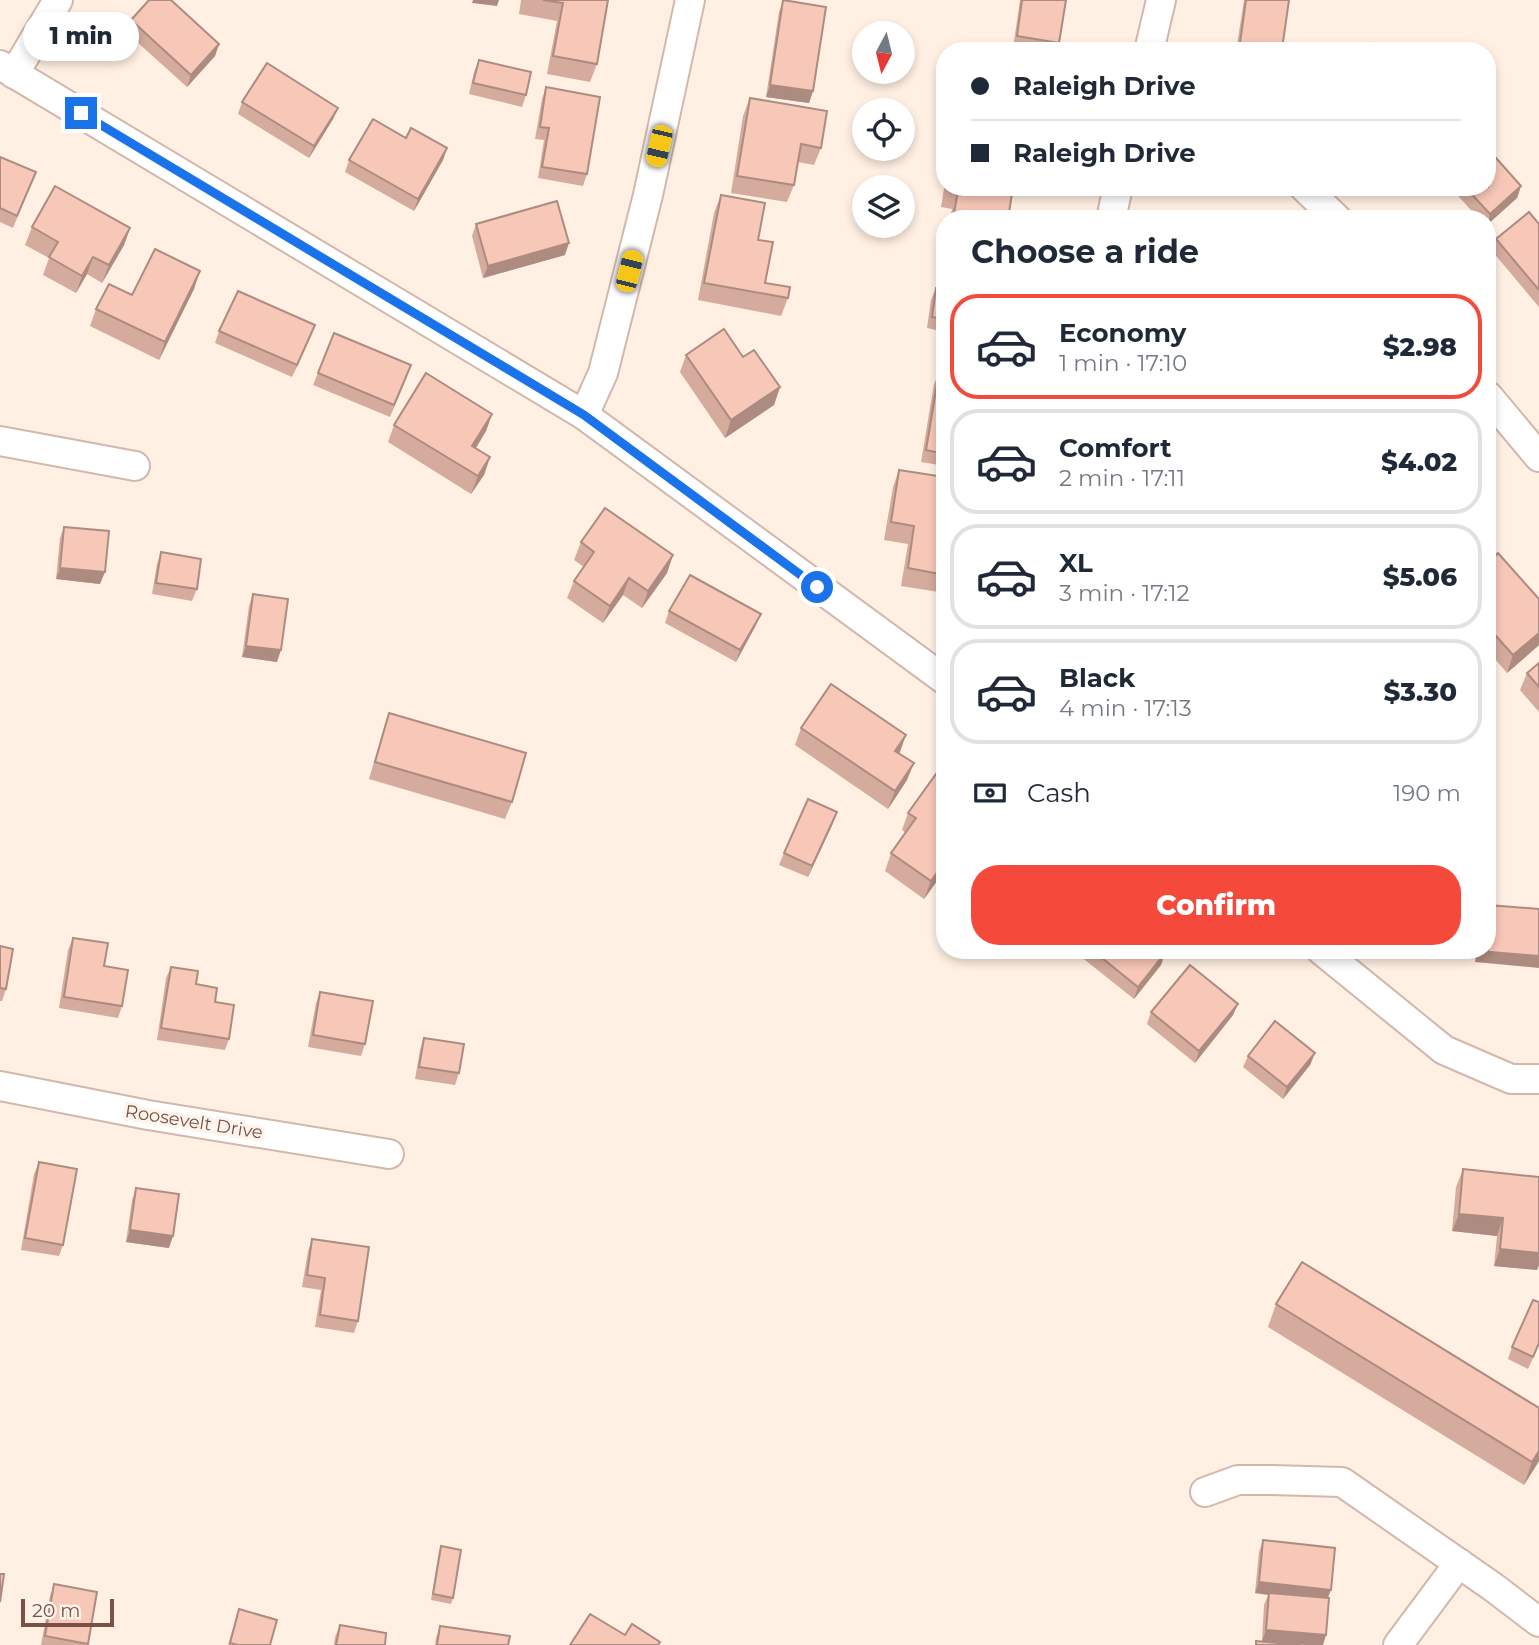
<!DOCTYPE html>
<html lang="en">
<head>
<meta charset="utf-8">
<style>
  :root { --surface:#fff; --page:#f6f6f7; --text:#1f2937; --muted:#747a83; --line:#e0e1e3; --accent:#f5493b }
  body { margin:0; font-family:Montserrat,sans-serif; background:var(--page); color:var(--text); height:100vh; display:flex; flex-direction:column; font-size:26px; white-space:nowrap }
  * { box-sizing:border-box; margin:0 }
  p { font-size:23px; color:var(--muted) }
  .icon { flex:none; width:38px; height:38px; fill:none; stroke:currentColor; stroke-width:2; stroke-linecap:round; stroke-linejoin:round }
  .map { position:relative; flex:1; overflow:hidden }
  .panel { position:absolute; left:936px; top:210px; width:560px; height:749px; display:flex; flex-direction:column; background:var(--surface); border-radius:28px; box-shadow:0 4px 10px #0003 }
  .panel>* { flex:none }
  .guide { position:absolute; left:936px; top:42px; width:560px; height:154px; border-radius:28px; box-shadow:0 4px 10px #0003; display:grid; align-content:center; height:154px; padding:0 35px; background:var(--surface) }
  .needle { width:46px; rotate:187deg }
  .controls { position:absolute; left:852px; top:21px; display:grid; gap:14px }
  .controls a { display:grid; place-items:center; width:63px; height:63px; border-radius:50%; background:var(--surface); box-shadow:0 4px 10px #0003; font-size:35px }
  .scale { position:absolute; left:21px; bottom:18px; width:93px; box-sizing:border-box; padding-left:7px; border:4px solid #795146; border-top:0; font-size:19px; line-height:24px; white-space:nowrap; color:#795146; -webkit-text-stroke:5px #fff4eb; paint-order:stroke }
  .end { position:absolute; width:32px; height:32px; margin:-16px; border:9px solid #1a73e8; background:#fff; box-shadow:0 0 0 4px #fff }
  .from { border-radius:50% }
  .bubble { position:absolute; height:49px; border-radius:24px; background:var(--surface); box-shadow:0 4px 10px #0003; font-size:23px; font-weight:800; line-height:49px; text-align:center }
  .car { position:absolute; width:21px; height:42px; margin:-21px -10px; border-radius:9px; box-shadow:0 0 5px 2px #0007; background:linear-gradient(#f5c518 24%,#345 0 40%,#f5c518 0 76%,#345 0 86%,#f5c518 0) }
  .guide b { display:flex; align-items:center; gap:24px; height:66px; font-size:26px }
  .guide b+b { border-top:2px solid var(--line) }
  .guide i { width:18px; height:18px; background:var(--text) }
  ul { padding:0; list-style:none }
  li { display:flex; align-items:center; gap:21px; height:105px; margin:0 14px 10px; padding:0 21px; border:4px solid var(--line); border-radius:28px }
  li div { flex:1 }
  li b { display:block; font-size:26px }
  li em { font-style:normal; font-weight:800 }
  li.on { border-color:var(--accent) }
  li>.icon { width:63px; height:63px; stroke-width:1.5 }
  h2 { padding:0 35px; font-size:32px; line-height:84px }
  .pay { display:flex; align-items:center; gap:18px; height:77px; padding:0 35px; font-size:26px }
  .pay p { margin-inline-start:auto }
  .action { display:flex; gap:14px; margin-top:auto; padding:14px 35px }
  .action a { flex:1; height:80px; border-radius:28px; background:var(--accent); color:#fff; font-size:28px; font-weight:800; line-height:80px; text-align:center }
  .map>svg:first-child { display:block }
</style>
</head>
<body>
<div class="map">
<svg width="1539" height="1645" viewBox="0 0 1539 1645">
  <rect width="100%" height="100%" fill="#fff0e3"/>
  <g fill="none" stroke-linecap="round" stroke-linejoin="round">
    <defs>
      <g id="street">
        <path d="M1149,51L1161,0"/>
        <path d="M0,65L584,415L945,680"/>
        <path d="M14,74L58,0"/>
        <path d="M1304,187L1337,219"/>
        <path d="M1111,219L1118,187"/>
        <path d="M1488,396L1539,457"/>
        <path d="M584,415L603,373L648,195L690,0"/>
        <path d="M0,441L135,466"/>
        <path d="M1321,950L1444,1050L1511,1079H1539"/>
        <path d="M0,1086L148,1115L389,1154"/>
        <path d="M1205,1492L1238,1480H1271L1342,1482L1493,1587L1539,1622"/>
        <path d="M1398,1645L1459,1563"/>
      </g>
    </defs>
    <use href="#street" stroke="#d3b7aa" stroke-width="32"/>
    <use href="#street" stroke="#fff" stroke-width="28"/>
  </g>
  <g fill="#d4ab9d">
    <path d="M521,0H608L597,64L590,82L547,74L557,21L519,14Z"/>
    <path d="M783,0L813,91L809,103L766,97L779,12Z"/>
    <path d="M1020,0H1066L1059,43L1056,51H1029L1013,48Z"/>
    <path d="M1244,0H1289L1281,51H1236Z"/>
    <path d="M131,20L219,44L215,56L187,87L126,32Z"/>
    <path d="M479,60L526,95L522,107L469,94L474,72Z"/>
    <path d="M546,87L587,174L583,186L538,178L544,140L535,139L542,99Z"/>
    <path d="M750,98L821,148L814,165L798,162L794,185L787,202L731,193L743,116Z"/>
    <path d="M242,102L338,108L333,119L309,158L238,114Z"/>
    <path d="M406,138L447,148L443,160L414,211L345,172L349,160Z"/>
    <path d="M0,157L36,172L13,228L0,222Z"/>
    <path d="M945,182V187H1013L1008,219H950L952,209L941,207Z"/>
    <path d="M1521,186L1517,198L1488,224V219H1479L1450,187Z"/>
    <path d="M721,195L758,240L765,283L788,298L781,316L698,300L714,213Z"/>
    <path d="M476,224L565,255L483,278L472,236Z"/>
    <path d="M1539,224V307L1492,251L1496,239Z"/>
    <path d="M32,227L130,228L124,245L102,283L87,274L76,293L43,275L49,258L25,245Z"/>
    <path d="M936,288L945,289V360L936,358L940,331L927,328L931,300Z"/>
    <path d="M194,289L159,360L90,326L96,309L132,295Z"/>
    <path d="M315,325L292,377L215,343L219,331Z"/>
    <path d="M686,355L743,357L780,387L774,405L725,438L680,372Z"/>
    <path d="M939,372L945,373V466L921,462L934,384Z"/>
    <path d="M318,373L407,377L390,417L313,385Z"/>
    <path d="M492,414L486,431L476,448L490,457L484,475L471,494L388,442L394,425Z"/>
    <path d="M899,470L945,477V593L901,586L908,544L884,540L893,487Z"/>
    <path d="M64,527L100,584L56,579L60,538Z"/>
    <path d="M581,542L673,555L667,573L642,608L623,595L603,623L567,598L574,581L584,567L574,560Z"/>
    <path d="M161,552L197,589L192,601L152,594L157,564Z"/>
    <path d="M1488,563L1539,599V645L1507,673L1488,651Z"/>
    <path d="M253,594L277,662L242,657L249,606Z"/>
    <path d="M669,611L756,625L736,662L665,623Z"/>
    <path d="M1539,663V712L1520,690L1527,673Z"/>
    <path d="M389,713L512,802L505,819L369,779L383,731Z"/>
    <path d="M801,728L899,753L907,780L888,809L795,745Z"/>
    <path d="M945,781V870L924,899L885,871L891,853L906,833L902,830L908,813Z"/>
    <path d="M833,823L808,877L779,865L784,853Z"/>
    <path d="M73,938L104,966L122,1006L118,1018L59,1008L68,950Z"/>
    <path d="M0,946L6,989L2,1001H0Z"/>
    <path d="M1076,950H1161L1165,953L1161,965L1134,999L1075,952Z"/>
    <path d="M1476,950H1488L1475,962Z"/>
    <path d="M171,967L196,984L215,1002L229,1039L225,1050L157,1040L166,978Z"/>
    <path d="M320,992L365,1044L361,1056L308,1047L316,1003Z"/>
    <path d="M1151,1012L1233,1015L1195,1063L1147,1024Z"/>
    <path d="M424,1038L459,1073L455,1085L415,1079L420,1050Z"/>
    <path d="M1315,1053L1310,1065L1283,1099L1243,1067L1248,1056Z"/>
    <path d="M39,1162L63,1245L59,1256L21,1250L34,1174Z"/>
    <path d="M1463,1169L1539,1177V1265L1537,1270L1494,1266L1497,1236L1452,1231L1456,1187Z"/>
    <path d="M136,1188L169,1248L126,1242L132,1200Z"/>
    <path d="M312,1239L358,1321L354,1333L315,1327L321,1290L302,1287L308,1251Z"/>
    <path d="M1539,1302V1345L1528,1369L1508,1359L1512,1347Z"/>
    <path d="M1276,1304L1539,1408V1461L1524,1485L1268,1327Z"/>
    <path d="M1263,1540L1301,1645H1255L1256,1641H1262L1264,1605L1268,1595L1255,1593L1259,1552Z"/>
    <path d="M441,1546L453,1598L451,1604L431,1600L439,1552Z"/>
    <path d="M54,1584L88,1644V1645H41L50,1596Z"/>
    <path d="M239,1609L270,1645H228Z"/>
    <path d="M340,1625L385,1645H334L335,1637Z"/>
    <path d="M440,1626L508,1645H435L436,1638Z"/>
  </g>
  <g fill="#ad8b80">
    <path d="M473,0H499L497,6L472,3Z"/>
    <path d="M1240,43L1282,49L1281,51H1237Z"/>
    <path d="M219,44L215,56L187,87L191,75Z"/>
    <path d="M770,85L813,91L809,103L766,97Z"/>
    <path d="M338,108L333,119L309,158L314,146Z"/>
    <path d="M447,148L443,160L414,211L418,199Z"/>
    <path d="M1521,186L1517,198L1488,224L1490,214Z"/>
    <path d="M130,228L124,245L102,283L109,265Z"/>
    <path d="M569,243L565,255L483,278L488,266Z"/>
    <path d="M93,257L87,274L76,293L82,276Z"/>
    <path d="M200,271L194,289L159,360L165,342Z"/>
    <path d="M315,325L311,336L292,377L297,365Z"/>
    <path d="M941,346L945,347V360L936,358Z"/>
    <path d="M780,387L774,405L725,438L731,420Z"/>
    <path d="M492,414L486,431L466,464L472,446Z"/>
    <path d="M490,457L484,475L471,494L478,476Z"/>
    <path d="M673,555L667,573L642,608L648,591Z"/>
    <path d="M60,568L105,572L100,584L56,579Z"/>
    <path d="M629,578L623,595L603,623L610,606Z"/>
    <path d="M761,614L756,625L736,662L740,650Z"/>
    <path d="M1539,633V645L1507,673L1513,655Z"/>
    <path d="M246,646L281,650L277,662L242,657Z"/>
    <path d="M906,735L900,752L889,768L895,751Z"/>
    <path d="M914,763L907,780L888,809L895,791Z"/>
    <path d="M837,812L833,823L808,877L812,866Z"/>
    <path d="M945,861V870L924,899L931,881Z"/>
    <path d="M1479,951L1539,956V968L1475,962Z"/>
    <path d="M1165,953L1161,965L1134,999L1138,987Z"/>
    <path d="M1238,1004L1233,1015L1195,1063L1199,1051Z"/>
    <path d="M1315,1053L1310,1065L1283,1099L1287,1087Z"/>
    <path d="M1459,1214L1503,1218L1497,1236L1452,1231Z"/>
    <path d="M130,1230L173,1236L169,1248L126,1242Z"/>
    <path d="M1500,1249L1539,1253V1265L1537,1270L1494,1266Z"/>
    <path d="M1539,1451V1461L1524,1485L1532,1462Z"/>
    <path d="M1259,1582L1331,1590L1326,1602L1255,1593Z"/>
    <path d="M1266,1630L1326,1635L1323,1645H1305L1262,1641Z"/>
  </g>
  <g fill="#f7c7b7" stroke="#ad8b80" stroke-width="2">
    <path d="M149,0H171L219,44L191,75L131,20Z"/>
    <path d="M543,0H608L597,64L553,56L563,3Z"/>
    <path d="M783,0L826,7L813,91L770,85Z"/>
    <path d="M1022,0H1066L1059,43L1017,36Z"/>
    <path d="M1246,0H1289L1282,49L1240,43Z"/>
    <path d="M1371,43L1381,51H1365Z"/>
    <path d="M479,60L531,72L526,95L473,83Z"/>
    <path d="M267,63L338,108L314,146L242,102Z"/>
    <path d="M546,87L600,97L587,174L542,167L549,128L540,127Z"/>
    <path d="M750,98L827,111L821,148L801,144L794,185L737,176Z"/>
    <path d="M373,119L406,138L411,128L447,148L418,199L349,160Z"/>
    <path d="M1488,149L1521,186L1490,214L1465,187H1488Z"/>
    <path d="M0,157L36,172L17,216L0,208Z"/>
    <path d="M55,186L130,228L109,265L93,257L82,276L49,257L58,242L32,227Z"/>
    <path d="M947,187H1013L1008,219H953L958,191L947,189Z"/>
    <path d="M721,195L765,203L758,240L773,242L765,283L790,287L788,298L704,283Z"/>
    <path d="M557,201L569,243L488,266L476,224Z"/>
    <path d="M1529,212L1539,224V290L1496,239Z"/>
    <path d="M155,249L200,271L165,342L96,309L109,284L132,295Z"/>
    <path d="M936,288L945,289V347L941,346L944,319L932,317Z"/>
    <path d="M238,291L315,325L297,365L219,331Z"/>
    <path d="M724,329L743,357L754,350L780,387L731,420L686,355Z"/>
    <path d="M334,333L411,365L394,405L318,373Z"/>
    <path d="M939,372L945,373V454L926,450Z"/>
    <path d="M426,373L492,414L472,446L490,457L478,476L394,425Z"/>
    <path d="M899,470L945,477V575L908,568L914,526L891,522Z"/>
    <path d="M605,508L673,555L648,591L629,578L610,606L574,581L594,552L581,542Z"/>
    <path d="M64,527L109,531L105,572L60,568Z"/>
    <path d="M161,552L201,559L197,589L156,583Z"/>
    <path d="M1498,553L1539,599V633L1513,655L1488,627V563Z"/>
    <path d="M690,575L761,614L740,650L669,611Z"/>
    <path d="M253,594L288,599L281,650L246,646Z"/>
    <path d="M1539,663V687L1527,673Z"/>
    <path d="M831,684L906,735L895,751L914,763L895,791L801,728Z"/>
    <path d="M389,713L526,753L512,802L375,762Z"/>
    <path d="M936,774L945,781V861L931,881L891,853L916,818L908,813Z"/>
    <path d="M808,799L837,812L812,866L784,853Z"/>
    <path d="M1488,905L1539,909V956L1479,951L1488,950Z"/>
    <path d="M73,938L108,943L104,966L128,970L122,1006L64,997Z"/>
    <path d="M0,946L13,949L6,989L0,988Z"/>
    <path d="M1092,950H1161L1165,953L1138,987Z"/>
    <path d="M1190,965L1238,1004L1199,1051L1151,1012Z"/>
    <path d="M171,967L198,971L196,984L217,988L215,1002L234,1005L229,1039L161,1028Z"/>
    <path d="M320,992L373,1001L365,1044L313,1035Z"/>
    <path d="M1275,1021L1315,1053L1287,1087L1248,1056Z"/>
    <path d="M424,1038L464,1044L459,1073L419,1067Z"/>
    <path d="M39,1162L77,1169L63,1245L25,1238Z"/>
    <path d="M1463,1169L1539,1177V1253L1500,1249L1503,1218L1459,1214Z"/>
    <path d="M136,1188L179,1194L173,1236L130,1230Z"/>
    <path d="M312,1239L369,1247L358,1321L320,1315L325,1278L307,1275Z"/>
    <path d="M1302,1262L1539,1408V1451L1532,1462L1276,1304Z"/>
    <path d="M1533,1300L1539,1302V1343L1533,1357L1512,1347Z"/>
    <path d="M1263,1540L1335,1548L1331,1590L1259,1582Z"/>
    <path d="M441,1546L461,1550L453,1598L433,1594Z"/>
    <path d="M0,1574H4L0,1602Z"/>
    <path d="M54,1584L97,1592L88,1644L45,1636Z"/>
    <path d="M1269,1593L1329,1598L1326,1635L1266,1630Z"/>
    <path d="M239,1609L277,1620L270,1645H238L230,1643Z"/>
    <path d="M590,1614L625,1635L632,1624L660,1642L658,1645H570Z"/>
    <path d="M340,1625L386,1633L385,1645H336Z"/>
    <path d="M440,1626L510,1636L508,1645H437Z"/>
    <path d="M1256,1641L1301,1645H1256Z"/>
  </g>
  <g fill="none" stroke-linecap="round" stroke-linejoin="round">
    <path stroke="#1a73e8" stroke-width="9" d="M81,113L584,415L817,587"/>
  </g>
  <g text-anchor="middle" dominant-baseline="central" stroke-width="7" stroke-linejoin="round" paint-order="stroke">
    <g font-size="18" fill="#795146" stroke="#fff4eb">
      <text transform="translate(194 1122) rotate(9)">Roosevelt Drive</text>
    </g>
  </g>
</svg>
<div class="controls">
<a><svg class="needle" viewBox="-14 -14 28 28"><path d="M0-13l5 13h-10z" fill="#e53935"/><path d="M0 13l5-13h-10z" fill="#747a83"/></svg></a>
<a><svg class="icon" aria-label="locate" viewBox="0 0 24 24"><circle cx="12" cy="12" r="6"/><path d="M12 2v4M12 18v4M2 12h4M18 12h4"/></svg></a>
<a><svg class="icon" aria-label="layers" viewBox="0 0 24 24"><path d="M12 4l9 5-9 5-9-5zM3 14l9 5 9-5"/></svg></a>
</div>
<div class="scale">20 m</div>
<i class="end from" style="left:817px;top:587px"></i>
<i class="end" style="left:81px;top:113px"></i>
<div class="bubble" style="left:23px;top:12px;width:116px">1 min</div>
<i class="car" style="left:659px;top:146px;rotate:193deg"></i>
<i class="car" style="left:629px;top:271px;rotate:14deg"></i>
<div class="guide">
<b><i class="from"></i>Raleigh Drive</b>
<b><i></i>Raleigh Drive</b>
</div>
<section class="panel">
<h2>Choose a ride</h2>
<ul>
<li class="on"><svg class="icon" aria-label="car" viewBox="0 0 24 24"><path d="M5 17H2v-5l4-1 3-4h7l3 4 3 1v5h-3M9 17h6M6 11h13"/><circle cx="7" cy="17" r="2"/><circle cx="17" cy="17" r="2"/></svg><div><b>Economy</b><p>1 min · 17:10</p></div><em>$2.98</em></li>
<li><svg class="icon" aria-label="car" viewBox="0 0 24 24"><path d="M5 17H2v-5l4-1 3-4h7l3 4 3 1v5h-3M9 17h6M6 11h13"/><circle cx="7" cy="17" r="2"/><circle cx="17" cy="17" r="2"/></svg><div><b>Comfort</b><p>2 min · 17:11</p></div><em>$4.02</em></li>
<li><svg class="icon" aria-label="car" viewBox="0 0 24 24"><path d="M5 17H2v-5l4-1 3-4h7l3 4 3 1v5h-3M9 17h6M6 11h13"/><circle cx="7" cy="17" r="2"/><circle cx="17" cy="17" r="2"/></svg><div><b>XL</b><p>3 min · 17:12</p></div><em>$5.06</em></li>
<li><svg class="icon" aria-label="car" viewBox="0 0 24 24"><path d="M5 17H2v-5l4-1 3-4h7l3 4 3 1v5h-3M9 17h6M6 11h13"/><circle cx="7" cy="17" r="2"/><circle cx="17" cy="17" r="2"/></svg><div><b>Black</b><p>4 min · 17:13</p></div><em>$3.30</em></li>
</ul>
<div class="pay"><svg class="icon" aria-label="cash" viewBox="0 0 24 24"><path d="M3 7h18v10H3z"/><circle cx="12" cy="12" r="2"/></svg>Cash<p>190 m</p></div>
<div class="action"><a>Confirm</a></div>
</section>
</div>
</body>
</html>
